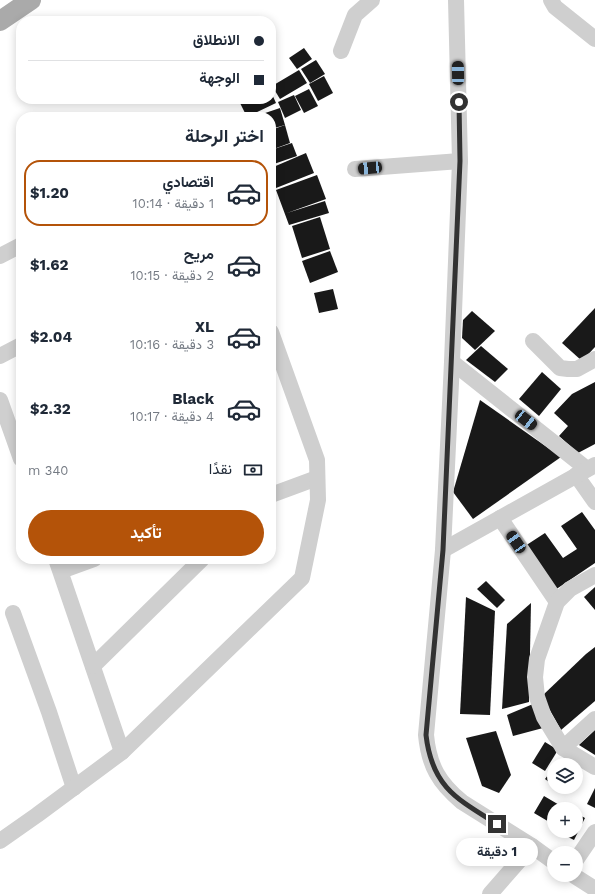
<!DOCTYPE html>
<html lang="ar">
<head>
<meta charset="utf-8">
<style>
  :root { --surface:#fff; --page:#f2f2f3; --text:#1f2937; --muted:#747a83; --line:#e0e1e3; --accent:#b45309 }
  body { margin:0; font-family:"Work Sans",Vazirmatn,sans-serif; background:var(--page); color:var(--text); direction:rtl; height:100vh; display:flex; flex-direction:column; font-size:15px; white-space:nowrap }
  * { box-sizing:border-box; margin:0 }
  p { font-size:13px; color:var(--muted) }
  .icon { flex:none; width:22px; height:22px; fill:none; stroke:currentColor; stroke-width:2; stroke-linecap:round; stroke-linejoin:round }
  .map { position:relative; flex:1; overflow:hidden; direction:ltr }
  .side { position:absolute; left:16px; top:112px; width:260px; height:452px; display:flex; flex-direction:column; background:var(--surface); border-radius:16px; box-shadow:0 2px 10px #0003; direction:rtl }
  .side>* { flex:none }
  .hud { position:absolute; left:16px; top:16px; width:260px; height:88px; border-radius:16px; box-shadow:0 2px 10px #0003; direction:rtl; display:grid; align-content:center; height:88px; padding:0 12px; background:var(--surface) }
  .tools { position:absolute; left:547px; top:758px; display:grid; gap:8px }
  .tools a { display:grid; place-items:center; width:36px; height:36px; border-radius:50%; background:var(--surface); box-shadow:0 2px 10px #0003; font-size:20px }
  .end { position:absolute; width:18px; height:18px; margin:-9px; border:5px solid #323232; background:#fff; box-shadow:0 0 0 2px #fff }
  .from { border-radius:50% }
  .bubble { position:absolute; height:28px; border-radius:14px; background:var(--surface); box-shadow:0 2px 10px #0003; font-size:13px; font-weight:700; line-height:28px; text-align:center; direction:rtl }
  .car { position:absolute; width:12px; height:24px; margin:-12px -6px; border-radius:5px; box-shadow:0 0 3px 1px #0007; background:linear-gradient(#222 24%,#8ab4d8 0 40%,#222 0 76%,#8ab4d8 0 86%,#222 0) }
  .hud b { display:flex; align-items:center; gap:14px; height:38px; font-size:15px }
  .hud b+b { border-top:1px solid var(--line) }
  .hud i { width:10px; height:10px; background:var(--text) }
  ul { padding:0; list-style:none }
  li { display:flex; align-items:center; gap:12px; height:66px; margin:0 8px 6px; padding:0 4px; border:2px solid transparent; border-radius:16px }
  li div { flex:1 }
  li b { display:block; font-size:15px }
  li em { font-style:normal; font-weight:700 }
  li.active { border-color:var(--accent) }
  li>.icon { width:36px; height:36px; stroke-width:1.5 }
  h2 { padding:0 12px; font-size:18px; line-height:48px }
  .pay { display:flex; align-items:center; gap:10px; height:44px; padding:0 12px; font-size:15px }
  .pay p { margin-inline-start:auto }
  .action { display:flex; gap:8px; margin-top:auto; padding:8px 12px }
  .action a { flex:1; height:46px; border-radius:24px; background:var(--accent); color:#fff; font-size:16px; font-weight:700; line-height:46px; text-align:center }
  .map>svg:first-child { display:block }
</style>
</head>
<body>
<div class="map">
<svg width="595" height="894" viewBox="0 0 595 894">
  <rect width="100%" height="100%" fill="#fff"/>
  <g fill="#191919">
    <path d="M304,48L312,59L297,69L289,58Z"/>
    <path d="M316,60L325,74L310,83L301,69Z"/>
    <path d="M299,70L307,83L280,99L272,86Z"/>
    <path d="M324,76L333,93L318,101L309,84Z"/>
    <path d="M309,89L318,106L304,113L295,96Z"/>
    <path d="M271,92L276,103L247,117L238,99H271Z"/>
    <path d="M294,95L301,110L285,118L278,102Z"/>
    <path d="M280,108L285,125L271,129V117H253Z"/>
    <path d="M285,125L290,143L271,150V130Z"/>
    <path d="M292,143L297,156L271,165V150Z"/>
    <path d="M306,153L314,173L276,188L271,175V168Z"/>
    <path d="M317,175L326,199L287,213L325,201L329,213L289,225L276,190Z"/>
    <path d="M320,217L330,249L302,258L292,226Z"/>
    <path d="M330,251L338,272L310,283L302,261Z"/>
    <path d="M333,289L338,309L319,313L314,293Z"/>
    <path d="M595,308V347L582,361L562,343Z"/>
    <path d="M472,311L495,331L475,350L462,338L463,320Z"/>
    <path d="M481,346L508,369L495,382L466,360Z"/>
    <path d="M542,372L561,389L539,416L519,399Z"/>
    <path d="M595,382V444L578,453L559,436L568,426L554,413L572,394Z"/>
    <path d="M480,400L561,457L473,519L453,492Z"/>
    <path d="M582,512L595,530V563L555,590L525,546L545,533L563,558L577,549L561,526Z"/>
    <path d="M486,581L505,600L497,608L477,589Z"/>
    <path d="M595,587V610L584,597Z"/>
    <path d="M466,597L495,611L490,715L460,714Z"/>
    <path d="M531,603L529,702L502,709L507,624Z"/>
    <path d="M595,647V701L561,730L542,696L586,654Z"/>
    <path d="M533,704L543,728L513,736L507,715Z"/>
    <path d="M595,730V755L579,745Z"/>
    <path d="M496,731L511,775L499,793L482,786L466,738Z"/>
    <path d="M545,742L558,750L545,771L532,763Z"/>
    <path d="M554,767V786L545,779Z"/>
    <path d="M595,788V808L587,804Z"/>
    <path d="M544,796L561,806L559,809H554V817L551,823L534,813Z"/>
    <path d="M576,813L585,818L574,840L556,831H576Z"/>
  </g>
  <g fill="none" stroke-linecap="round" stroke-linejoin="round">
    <g stroke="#cfcfcf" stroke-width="16">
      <path d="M456,0L460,161L452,362L443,550L426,735C429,766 439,783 462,802L532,846L554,862"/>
      <path d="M551,0L555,7L595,39"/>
      <path d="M341,51L355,15L372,0"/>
      <path d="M355,169L460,161"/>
      <path d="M0,256L21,245"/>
      <path d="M533,341L560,368L568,369H577L595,359"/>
      <path d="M0,356L21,345"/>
      <path d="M452,362L587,469"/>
      <path d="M0,400L21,459"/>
      <path d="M576,475L595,502"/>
      <path d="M271,495L317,478"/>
      <path d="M500,518L557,602"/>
      <path d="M443,550L595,465"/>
      <path d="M56,559L122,752"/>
      <path d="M61,571L94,559"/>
      <path d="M595,575L570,589L557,602L537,659L535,677L537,697L544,717L563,748L595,767"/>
      <path d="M13,613L49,712L74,788"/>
      <path d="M93,666L202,559"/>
      <path d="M563,748L595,719"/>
      <path d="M0,841L37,815L122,752L302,578L318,500L317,460L271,332"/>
      <path d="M576,860L595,832"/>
      <path d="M573,875L595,889"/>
      <path d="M490,894L532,846"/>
    </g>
    <path stroke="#aaa" stroke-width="20" d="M0,21L31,0"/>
  </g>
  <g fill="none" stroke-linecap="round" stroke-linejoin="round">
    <path stroke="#323232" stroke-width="5" d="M459,102L460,161L443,550L426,735C432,787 457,799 497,824"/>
  </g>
</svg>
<div class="tools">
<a><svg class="icon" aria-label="layers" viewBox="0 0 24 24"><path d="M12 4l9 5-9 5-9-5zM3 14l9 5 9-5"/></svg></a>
<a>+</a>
<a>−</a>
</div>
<i class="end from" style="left:459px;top:102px"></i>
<i class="end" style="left:497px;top:824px"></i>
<div class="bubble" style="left:456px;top:838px;width:82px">1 دقيقة</div>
<i class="car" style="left:458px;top:73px;rotate:359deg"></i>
<i class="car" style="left:370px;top:168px;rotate:265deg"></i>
<i class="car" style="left:526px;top:420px;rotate:128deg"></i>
<i class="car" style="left:516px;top:542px;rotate:326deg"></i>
<div class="hud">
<b><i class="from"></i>الانطلاق</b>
<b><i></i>الوجهة</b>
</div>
<section class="side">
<h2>اختر الرحلة</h2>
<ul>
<li class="active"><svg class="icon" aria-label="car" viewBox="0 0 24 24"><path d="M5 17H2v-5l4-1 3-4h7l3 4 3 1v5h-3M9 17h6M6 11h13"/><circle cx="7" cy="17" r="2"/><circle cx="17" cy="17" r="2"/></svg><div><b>اقتصادي</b><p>1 دقيقة · 10:14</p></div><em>$1.20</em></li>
<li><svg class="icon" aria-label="car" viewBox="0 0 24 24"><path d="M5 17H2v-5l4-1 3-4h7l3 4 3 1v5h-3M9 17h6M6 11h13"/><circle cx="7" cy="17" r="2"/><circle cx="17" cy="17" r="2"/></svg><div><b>مريح</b><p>2 دقيقة · 10:15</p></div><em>$1.62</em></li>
<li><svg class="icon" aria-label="car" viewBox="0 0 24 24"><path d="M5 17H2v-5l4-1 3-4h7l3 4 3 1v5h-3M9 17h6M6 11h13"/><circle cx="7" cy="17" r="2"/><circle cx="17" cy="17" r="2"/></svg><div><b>XL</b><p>3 دقيقة · 10:16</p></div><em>$2.04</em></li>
<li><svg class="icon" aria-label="car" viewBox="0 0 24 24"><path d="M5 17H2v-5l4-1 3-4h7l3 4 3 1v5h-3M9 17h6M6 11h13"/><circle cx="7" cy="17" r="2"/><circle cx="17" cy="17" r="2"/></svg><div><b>Black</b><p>4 دقيقة · 10:17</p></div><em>$2.32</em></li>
</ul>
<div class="pay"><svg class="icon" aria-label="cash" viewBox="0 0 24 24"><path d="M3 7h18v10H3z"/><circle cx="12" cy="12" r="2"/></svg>نقدًا<p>340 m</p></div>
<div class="action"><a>تأكيد</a></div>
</section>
</div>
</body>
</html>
